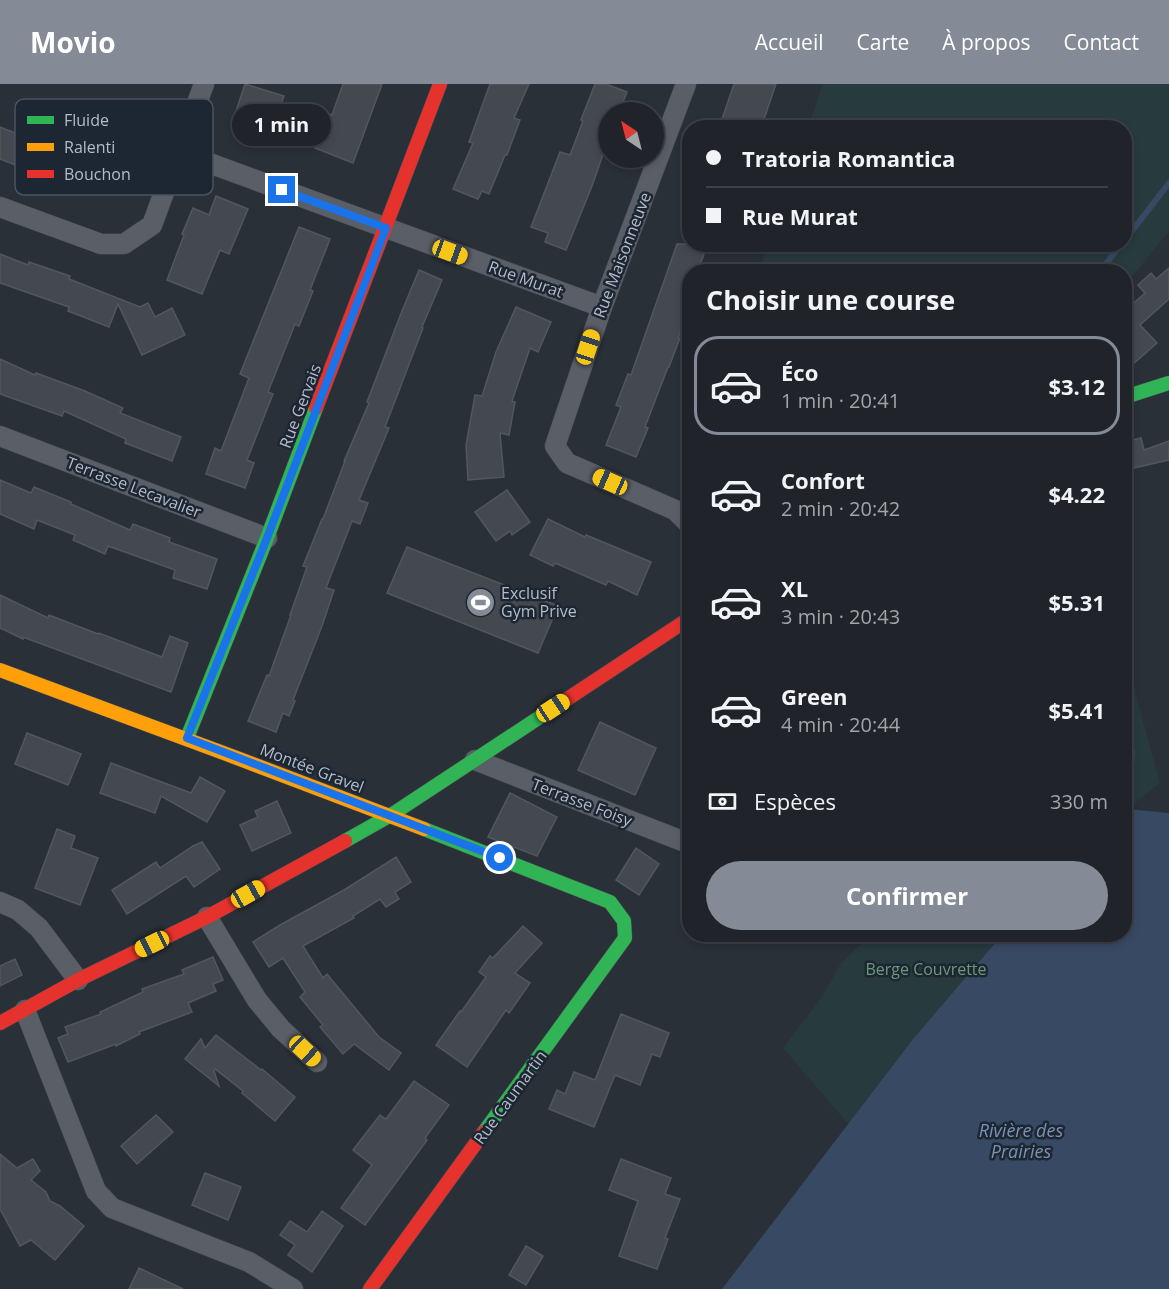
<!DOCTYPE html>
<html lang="fr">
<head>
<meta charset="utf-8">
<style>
  :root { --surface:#20242a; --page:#282c32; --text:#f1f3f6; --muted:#a2a4a8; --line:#3d4147; --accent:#848b96 }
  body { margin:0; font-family:"Open Sans",sans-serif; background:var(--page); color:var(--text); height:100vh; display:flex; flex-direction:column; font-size:22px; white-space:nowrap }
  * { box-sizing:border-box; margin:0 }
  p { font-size:20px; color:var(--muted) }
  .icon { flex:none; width:33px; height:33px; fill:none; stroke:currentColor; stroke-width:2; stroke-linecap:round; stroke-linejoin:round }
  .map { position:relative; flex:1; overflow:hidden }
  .panel { position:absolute; left:682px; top:180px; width:450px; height:678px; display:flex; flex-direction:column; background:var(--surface); border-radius:24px; box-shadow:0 3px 9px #0003,0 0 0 2px var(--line) }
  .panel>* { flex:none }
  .top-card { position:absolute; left:682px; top:36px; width:450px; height:132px; border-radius:24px; box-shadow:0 3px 9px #0003,0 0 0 2px var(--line); display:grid; align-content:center; height:132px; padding:0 24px; background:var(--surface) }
  .needle { width:39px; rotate:325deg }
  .tools { position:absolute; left:598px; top:18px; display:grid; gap:12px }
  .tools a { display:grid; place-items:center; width:66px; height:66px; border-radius:50%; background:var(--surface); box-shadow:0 3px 9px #0003,0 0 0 2px var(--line); font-size:30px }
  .end { position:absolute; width:27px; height:27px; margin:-14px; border:8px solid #1a73e8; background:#fff; box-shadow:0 0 0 3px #fff }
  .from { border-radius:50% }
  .bubble { position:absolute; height:42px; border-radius:21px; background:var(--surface); box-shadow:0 3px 9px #0003,0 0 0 2px var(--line); font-size:20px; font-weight:700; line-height:42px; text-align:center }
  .car { position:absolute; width:18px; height:36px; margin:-18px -9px; border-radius:8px; box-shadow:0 0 4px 2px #0007; background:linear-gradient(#f5c518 24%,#345 0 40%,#f5c518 0 76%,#345 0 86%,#f5c518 0) }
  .top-card b { display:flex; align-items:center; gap:21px; height:57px; font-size:22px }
  .top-card b+b { border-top:2px solid var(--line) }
  .top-card i { width:15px; height:15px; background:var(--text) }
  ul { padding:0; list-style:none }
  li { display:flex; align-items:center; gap:18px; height:99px; margin:0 12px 9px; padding:0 12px; border:3px solid transparent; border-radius:24px }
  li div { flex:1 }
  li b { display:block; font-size:22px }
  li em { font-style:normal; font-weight:700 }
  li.on { border-color:var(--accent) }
  li>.icon { width:54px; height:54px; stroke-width:1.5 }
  h2 { padding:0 24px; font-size:27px; line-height:72px }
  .pay { display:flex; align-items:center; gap:15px; height:66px; padding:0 24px; font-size:22px }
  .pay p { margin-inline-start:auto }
  .action { display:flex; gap:12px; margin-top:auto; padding:12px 24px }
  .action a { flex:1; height:69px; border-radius:36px; background:var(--accent); color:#fff; font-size:24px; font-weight:700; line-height:69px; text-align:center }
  header { display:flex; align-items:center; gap:36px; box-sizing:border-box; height:84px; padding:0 30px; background:var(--accent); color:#fff }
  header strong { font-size:28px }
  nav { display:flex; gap:33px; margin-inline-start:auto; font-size:21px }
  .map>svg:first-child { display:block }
</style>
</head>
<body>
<header>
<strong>Movio</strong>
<nav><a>Accueil</a><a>Carte</a><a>À propos</a><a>Contact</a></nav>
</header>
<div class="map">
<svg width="1169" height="1205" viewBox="0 0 1169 1205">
  <rect width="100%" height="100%" fill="#2a3038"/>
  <g fill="#273a3e">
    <path d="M823,0H1169V147L1125,201V188L759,187L768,161L1125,160V44L808,43Z"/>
    <path d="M1125,555L1138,619L1160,699L1125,727Z"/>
    <path d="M871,851H1002L913,955L848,1040L783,964L822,913L841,879Z"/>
  </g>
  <path fill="#384963" d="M1128,725L1169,729V1205H722L913,955L1002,851L1125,850V727Z"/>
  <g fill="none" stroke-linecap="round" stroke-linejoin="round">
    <g stroke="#384963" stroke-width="6">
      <path d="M1125,156L1169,99"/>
      <path d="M1100,188L1121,160"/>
      <path d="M1125,643L1132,668L1128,725"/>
    </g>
  </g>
  <g fill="#444950" stroke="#52575f" stroke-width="1.5">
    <path d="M245,0L284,12L271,49L233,36Z"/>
    <path d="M343,0H382L353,79L315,64L329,30L332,31Z"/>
    <path d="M490,0H529L514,34L520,36L507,71H505L489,110L482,107L478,115L453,105L473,59L469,58Z"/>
    <path d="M595,0H606L627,8L619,28H609V53L592,102L566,166L545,158L548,149L531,143L560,68L570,71L583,37L581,36Z"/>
    <path d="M734,0H776L761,44H719Z"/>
    <path d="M0,43L78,74L66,101L0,75Z"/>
    <path d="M216,112L248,125L229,170L220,166L202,210L167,196L184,151L182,150L193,124L209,131Z"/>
    <path d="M299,143L330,155L310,206L313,207L299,242L295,240L268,308L273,310L247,376L254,379L245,404L206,390L215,364L221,367L249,294L240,290Z"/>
    <path d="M677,160H708L697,188H690V220L678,254H680L669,283H668L645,343L648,344L636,373L606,361L621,323L616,321L628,290L631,291Z"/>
    <path d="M0,170L28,181L29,178L70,192L69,195L140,223L148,219L155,233L172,224L185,251L142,271L118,220L109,243L68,227L69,223L0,199Z"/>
    <path d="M1169,184V215L1140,241L1157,259L1125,287V223L1127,225L1145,209L1138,201L1151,189L1156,195Z"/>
    <path d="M419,186L442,196L422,243L423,244L385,343L389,344L359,416L368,419L360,440L352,437L326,504L334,506L322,542L293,616L295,617L289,632L283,629L276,648L248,637L267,591L269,592L291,531H290L307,483L303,482L322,435H323L345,377H344L369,319L367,318L402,227Z"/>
    <path d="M516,223L551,238L538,268L530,264L512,317L515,318L509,351L500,349L504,393L468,396L466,361L475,311L482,312L496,268Z"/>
    <path d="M0,275L35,291L36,289L85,307L123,324L120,329L181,353L172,377L125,359L126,355L64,327L62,332L0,310Z"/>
    <path d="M1141,354L1144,366L1169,357V376L1125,386V358Z"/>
    <path d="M0,396L31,409L34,403L71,418V420L130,446L133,440L170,454L169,458L217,475L207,505L173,494L175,486L108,462L105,470L73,456L75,451L37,436L34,445L0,430Z"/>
    <path d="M507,406L530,438L512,451L510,447L496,457L475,428Z"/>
    <path d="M548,435L585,453L586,451L651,478L637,511L608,497L606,501L555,479L553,482L530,471Z"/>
    <path d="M407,463L558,522L538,569L387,509Z"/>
    <path d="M0,511L48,534L49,531L98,550L99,549L162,573L170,552L188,559L171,608L23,553V555L0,544Z"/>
    <path d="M600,638L656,664L635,711L578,686Z"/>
    <path d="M27,649L81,670L68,701L15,680Z"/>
    <path d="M111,679L191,709L200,693L225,707L207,738L161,712L155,729L100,709Z"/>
    <path d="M510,709L557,733L537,772L488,753Z"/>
    <path d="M277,717L291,749L252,767L240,741L258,733L255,727Z"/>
    <path d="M57,745L75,752L71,764L98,774L80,821L35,804Z"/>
    <path d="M202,758L220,785L194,803L186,792L127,830L112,806L156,778L160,784L193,762Z"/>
    <path d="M636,764L659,780L639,811L616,796Z"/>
    <path d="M396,773L411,798L395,808L399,815L386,823L380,815L353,832L354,834L303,862L323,894L327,890L379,953L401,969L389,986L354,960L343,970L320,943L323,941L300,913L305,908L283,874L269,883L253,858L280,841L344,806Z"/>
    <path d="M523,842L542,859L515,889L530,899L509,929L506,926L467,983L436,961L460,927L461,928L486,893L479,888L490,872L493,874Z"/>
    <path d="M213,873L223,896L213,900L216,907L188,919L192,928L139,948L140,950L116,962V960L68,978L58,954L68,950L65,943L101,930L100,928L143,908L142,905L184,890L182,886Z"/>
    <path d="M15,875L22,891L0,902V882Z"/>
    <path d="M621,930L669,949L660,973L652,970L640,1001L615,991L594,1043L549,1025L557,1006L565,1010L574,988L595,996Z"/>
    <path d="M216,951L261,986L262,985L295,1013L275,1037L242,1009L243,1007L215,985L214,987L219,1002L185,975L201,955L205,964Z"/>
    <path d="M414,997L449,1021L425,1054L427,1056L365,1141L341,1124L372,1081L353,1066L380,1031L386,1035Z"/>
    <path d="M156,1031L173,1048L137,1080L121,1062Z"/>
    <path d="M0,1070L17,1084L33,1075L40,1087L31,1096L46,1108L50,1117L60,1122L84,1142L55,1176L31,1156L20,1162L0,1125Z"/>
    <path d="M621,1075L671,1094L665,1110L680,1115L665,1154L668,1155L657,1185L619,1172L638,1117L609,1106Z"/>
    <path d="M205,1089L241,1103L228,1136L192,1121Z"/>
    <path d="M322,1127L343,1142L312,1188L288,1171L295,1161L280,1151L290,1137L307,1148Z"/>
    <path d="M526,1162L543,1172L526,1201L509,1191Z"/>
    <path d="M139,1184L183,1205H129Z"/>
  </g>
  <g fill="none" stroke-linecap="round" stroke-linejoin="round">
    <defs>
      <g id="street">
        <path d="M686,0L602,223L555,362L567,379L675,426L690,441"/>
        <path d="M179,68L602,223"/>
        <path d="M0,123L101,160H124L152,141L204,0"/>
        <path d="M0,352L267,454"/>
        <path d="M475,676L690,760"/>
        <path d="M0,818L18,826L39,844L78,896"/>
        <path d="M207,833L257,916L281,945L317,978"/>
        <path d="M25,926L96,1107L112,1124L249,1178L293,1205"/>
      </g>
      <g id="fast">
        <path d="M1125,313L1169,299"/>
        <path d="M187,654L267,454L316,324"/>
        <path d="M424,745L610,818L624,837L625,854L484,1048"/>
        <path d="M345,757L391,731L546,629"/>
      </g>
      <path id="slow" d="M0,586L229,671L424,745"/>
      <g id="jam">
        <path d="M316,324L440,0"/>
        <path d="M546,629L690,534"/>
        <path d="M0,939L78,896L207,833L345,757"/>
        <path d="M370,1205L484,1048"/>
      </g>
    </defs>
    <use href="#street" stroke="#484c53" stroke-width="21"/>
    <use href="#fast" stroke="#484c53" stroke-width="15"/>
    <use href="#slow" stroke="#484c53" stroke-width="15"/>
    <use href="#jam" stroke="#484c53" stroke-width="15"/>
    <use href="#street" stroke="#5a5e66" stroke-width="20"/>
    <use href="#fast" stroke="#30b455" stroke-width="14"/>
    <use href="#slow" stroke="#ff9f0a" stroke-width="14"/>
    <use href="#jam" stroke="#e5322d" stroke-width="14"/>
  </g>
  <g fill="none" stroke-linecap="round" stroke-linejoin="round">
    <path stroke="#1a73e8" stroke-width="8" d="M282,106L386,144L267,454L187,654L500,774"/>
  </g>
  <defs>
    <symbol id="stadium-disc" viewBox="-11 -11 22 22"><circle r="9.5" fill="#848b96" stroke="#1d2633"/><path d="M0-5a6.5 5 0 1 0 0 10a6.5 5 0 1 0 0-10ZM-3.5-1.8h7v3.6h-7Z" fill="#fff"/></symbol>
  </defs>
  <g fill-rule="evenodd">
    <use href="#stadium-disc" x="464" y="502" width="33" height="33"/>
  </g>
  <g text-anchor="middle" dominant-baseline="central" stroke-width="5" stroke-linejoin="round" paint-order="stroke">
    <g font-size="16" fill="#b4bcc9" stroke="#1d2633">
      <text transform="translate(622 171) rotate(-69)">Rue Maisonneuve</text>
      <text transform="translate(526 195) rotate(20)">Rue Murat</text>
      <text transform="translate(300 322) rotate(-69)">Rue Gervais</text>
      <text transform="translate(134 403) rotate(21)">Terrasse Lecavalier</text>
      <text transform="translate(312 684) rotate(21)">Montée Gravel</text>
      <text transform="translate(582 718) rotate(21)">Terrasse Foisy</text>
      <text transform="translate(510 1013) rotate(-54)">Rue Caumartin</text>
    </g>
    <g font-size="16" fill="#b4bcc9" stroke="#1d2633" text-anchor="start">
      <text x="501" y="509">Exclusif<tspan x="501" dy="18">Gym Prive</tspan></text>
    </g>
    <g font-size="16" fill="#6b9a76" stroke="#1d2633">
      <text x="926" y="885">Berge Couvrette</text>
    </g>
    <g font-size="18" font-style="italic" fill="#7c92b1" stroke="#1d2633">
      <text x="1021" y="1046">Rivière des<tspan x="1021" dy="21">Prairies</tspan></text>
    </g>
  </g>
  <rect x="15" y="15" width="198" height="96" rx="9" fill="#1d2633" stroke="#4a5360" stroke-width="1.5"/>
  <rect x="27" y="32" width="27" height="8" fill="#30b455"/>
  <rect x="27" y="59" width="27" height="8" fill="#ff9f0a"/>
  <rect x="27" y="86" width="27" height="8" fill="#e5322d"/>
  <g font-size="16" fill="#b4bcc9">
    <text x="64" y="42">Fluide</text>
    <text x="64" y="69">Ralenti</text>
    <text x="64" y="96">Bouchon</text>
  </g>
</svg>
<div class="tools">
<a><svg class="needle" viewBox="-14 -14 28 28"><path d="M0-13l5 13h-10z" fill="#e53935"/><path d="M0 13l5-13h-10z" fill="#a2a4a8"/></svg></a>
</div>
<i class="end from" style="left:500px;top:774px"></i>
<i class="end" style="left:282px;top:106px"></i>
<div class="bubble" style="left:232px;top:20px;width:99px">1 min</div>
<i class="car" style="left:450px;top:168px;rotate:110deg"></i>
<i class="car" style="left:588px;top:263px;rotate:18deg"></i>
<i class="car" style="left:610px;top:398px;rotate:294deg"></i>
<i class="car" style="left:553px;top:624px;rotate:57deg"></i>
<i class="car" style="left:248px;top:810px;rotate:61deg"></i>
<i class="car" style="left:152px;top:860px;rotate:244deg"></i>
<i class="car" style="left:305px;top:967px;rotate:133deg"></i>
<div class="top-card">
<b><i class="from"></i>Tratoria Romantica</b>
<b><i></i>Rue Murat</b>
</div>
<section class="panel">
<h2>Choisir une course</h2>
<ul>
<li class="on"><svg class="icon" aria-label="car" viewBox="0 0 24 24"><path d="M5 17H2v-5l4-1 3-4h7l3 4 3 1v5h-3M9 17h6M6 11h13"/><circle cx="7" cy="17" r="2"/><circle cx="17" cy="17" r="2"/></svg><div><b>Éco</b><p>1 min · 20:41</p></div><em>$3.12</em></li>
<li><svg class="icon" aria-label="car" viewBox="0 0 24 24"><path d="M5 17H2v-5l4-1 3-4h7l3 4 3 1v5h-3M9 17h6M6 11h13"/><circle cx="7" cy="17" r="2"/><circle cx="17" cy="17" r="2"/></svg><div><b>Confort</b><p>2 min · 20:42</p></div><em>$4.22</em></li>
<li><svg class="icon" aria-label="car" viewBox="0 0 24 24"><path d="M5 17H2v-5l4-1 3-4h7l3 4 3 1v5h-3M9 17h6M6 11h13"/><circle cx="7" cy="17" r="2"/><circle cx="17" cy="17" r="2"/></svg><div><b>XL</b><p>3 min · 20:43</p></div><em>$5.31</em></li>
<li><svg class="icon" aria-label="car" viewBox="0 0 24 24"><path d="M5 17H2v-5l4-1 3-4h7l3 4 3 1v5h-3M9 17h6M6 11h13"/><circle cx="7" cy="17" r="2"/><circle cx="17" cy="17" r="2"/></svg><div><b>Green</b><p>4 min · 20:44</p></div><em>$5.41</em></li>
</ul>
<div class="pay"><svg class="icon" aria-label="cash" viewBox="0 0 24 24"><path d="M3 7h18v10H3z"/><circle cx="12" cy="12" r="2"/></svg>Espèces<p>330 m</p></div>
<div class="action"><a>Confirmer</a></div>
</section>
</div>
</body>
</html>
